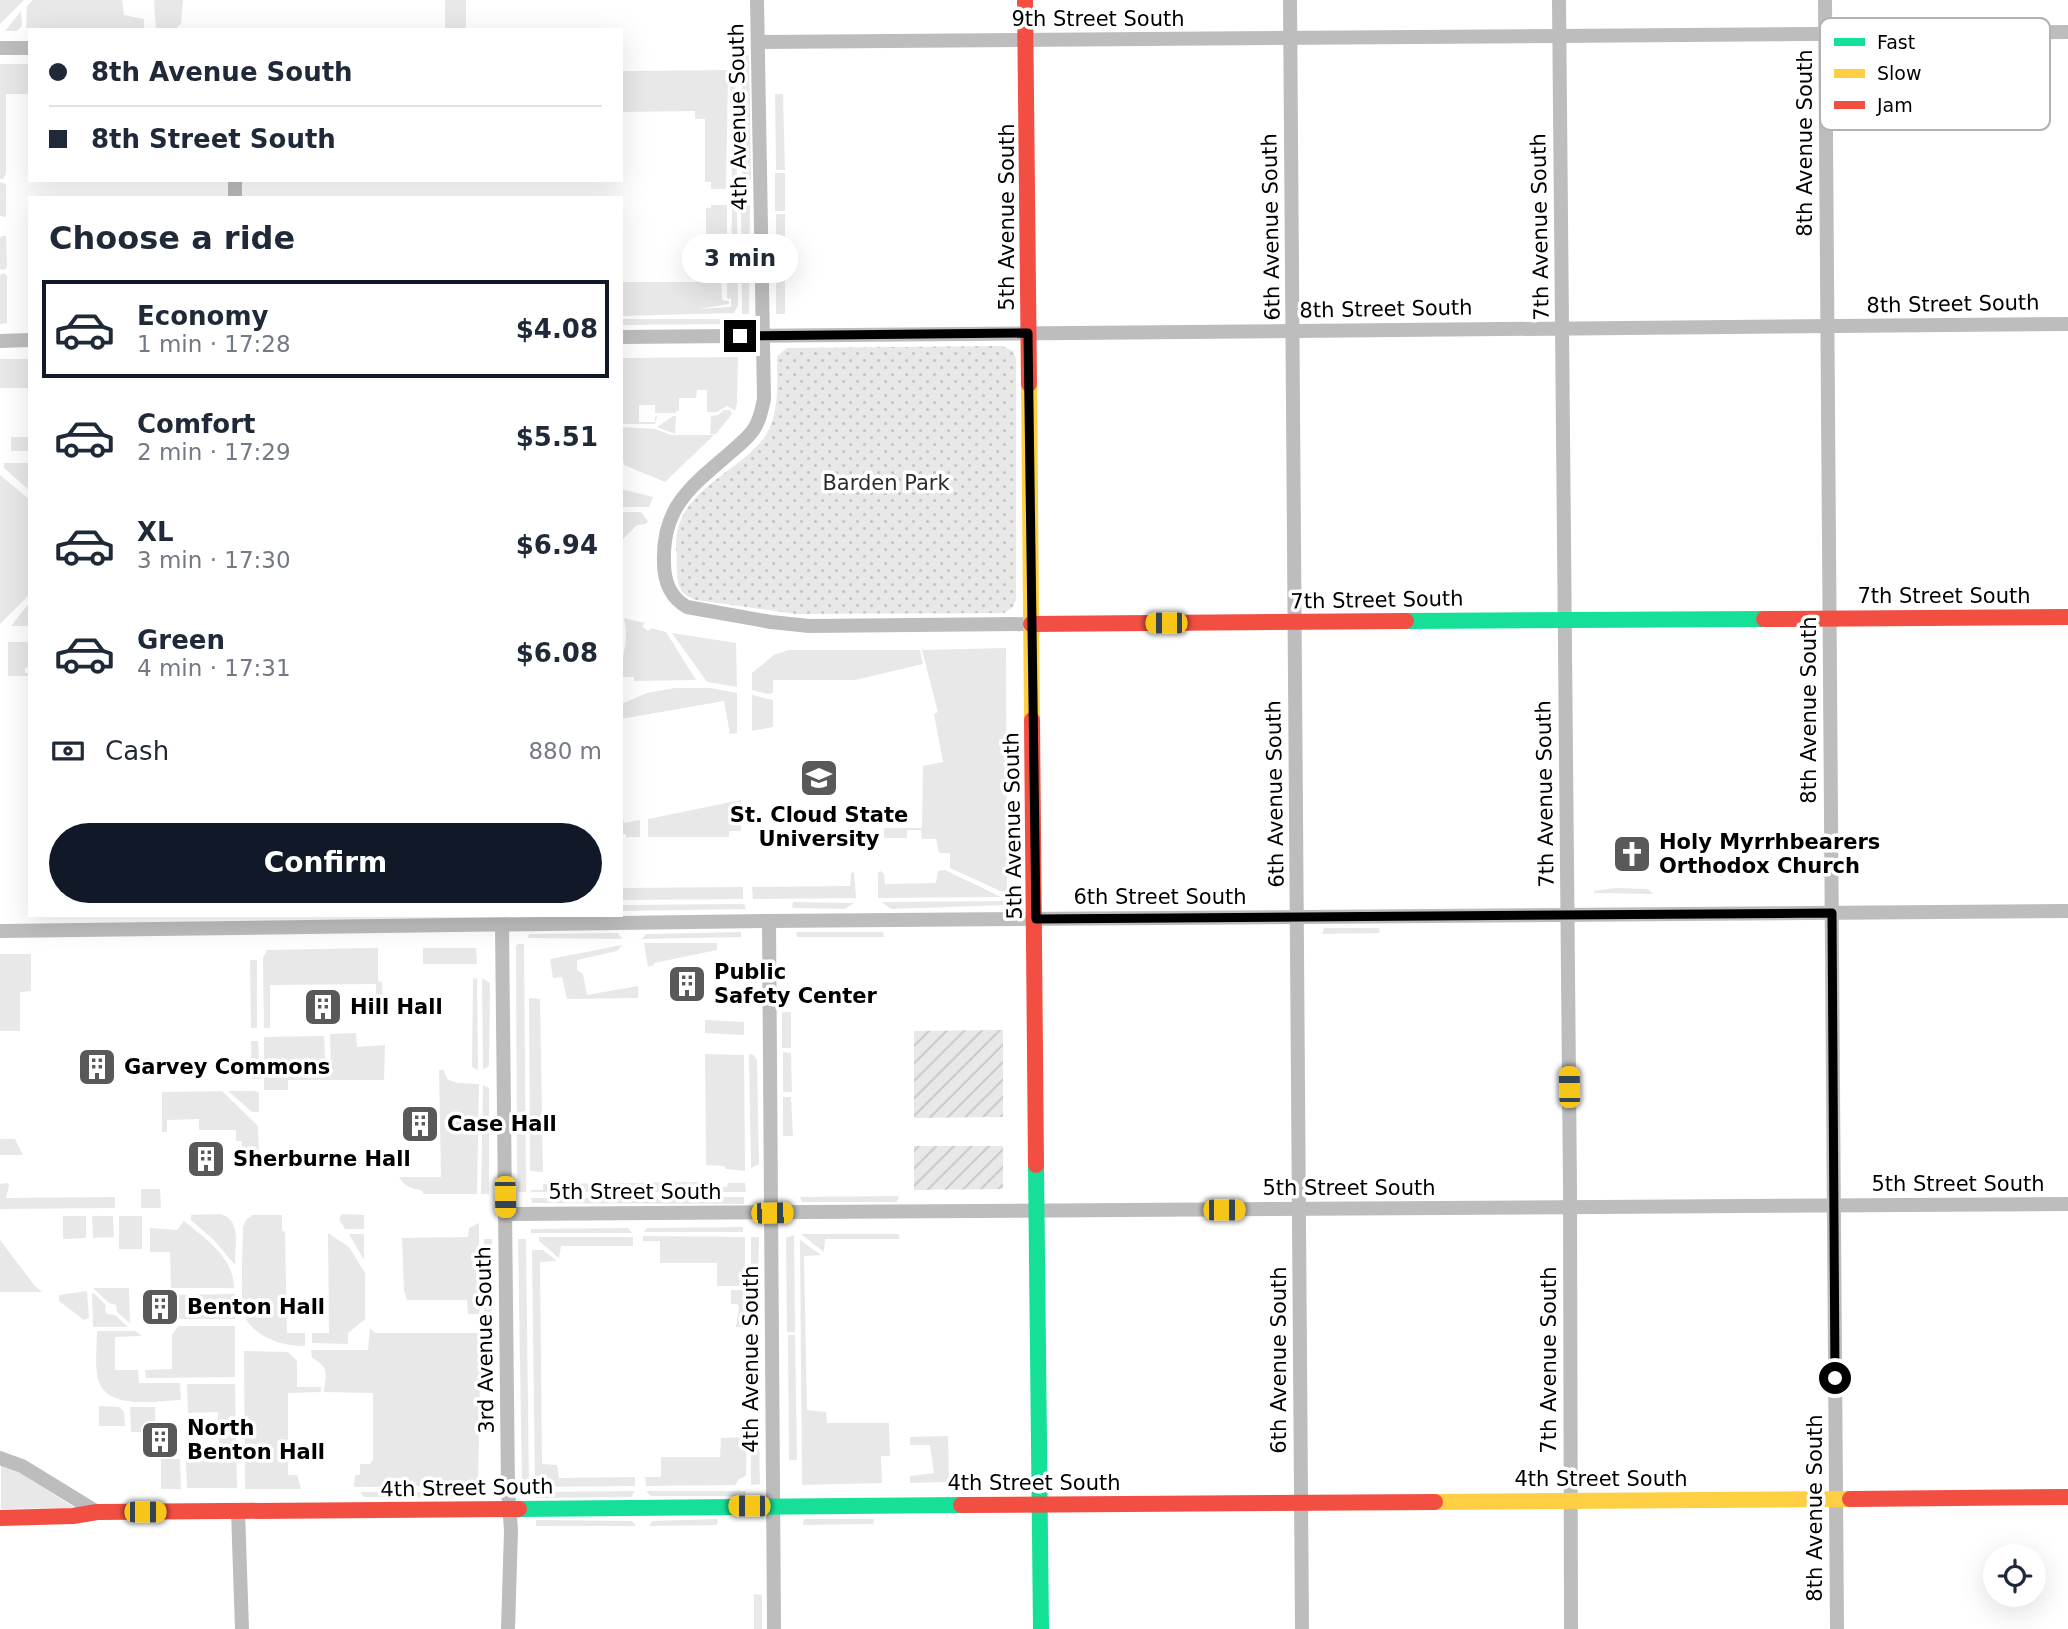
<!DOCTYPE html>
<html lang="en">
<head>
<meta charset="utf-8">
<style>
  :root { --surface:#fff; --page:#f6f6f7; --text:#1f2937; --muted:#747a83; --line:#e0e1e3; --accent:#111827 }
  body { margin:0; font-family:"DejaVu Sans",sans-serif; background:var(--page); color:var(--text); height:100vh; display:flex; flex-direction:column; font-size:26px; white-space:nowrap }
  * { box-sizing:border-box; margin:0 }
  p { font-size:23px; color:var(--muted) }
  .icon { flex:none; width:38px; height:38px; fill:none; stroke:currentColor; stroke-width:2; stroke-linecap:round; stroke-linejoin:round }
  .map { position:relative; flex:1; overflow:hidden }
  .drawer { position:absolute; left:28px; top:196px; width:595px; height:721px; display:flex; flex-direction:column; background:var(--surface); border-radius:0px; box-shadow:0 7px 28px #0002 }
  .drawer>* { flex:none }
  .guide { position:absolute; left:28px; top:28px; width:595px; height:154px; border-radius:0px; box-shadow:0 7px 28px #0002; display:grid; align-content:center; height:154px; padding:0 21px; background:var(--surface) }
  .tools { position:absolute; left:1983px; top:1544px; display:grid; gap:14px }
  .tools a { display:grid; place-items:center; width:63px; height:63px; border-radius:50%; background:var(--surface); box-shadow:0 7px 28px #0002; font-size:35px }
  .end { position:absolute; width:32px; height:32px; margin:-16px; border:9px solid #000; background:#fff; box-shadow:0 0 0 4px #fff }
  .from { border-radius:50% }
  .bubble { position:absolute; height:49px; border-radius:24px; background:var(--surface); box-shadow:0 7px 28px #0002; font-size:23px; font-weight:700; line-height:49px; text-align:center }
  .car { position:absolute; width:21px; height:42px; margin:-21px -10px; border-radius:9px; box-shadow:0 0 5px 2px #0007; background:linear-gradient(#f5c518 24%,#345 0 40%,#f5c518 0 76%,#345 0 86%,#f5c518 0) }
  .guide b { display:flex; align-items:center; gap:24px; height:66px; font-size:26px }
  .guide b+b { border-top:2px solid var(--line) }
  .guide i { width:18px; height:18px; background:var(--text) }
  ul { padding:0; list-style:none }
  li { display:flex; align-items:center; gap:21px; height:98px; margin:0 14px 10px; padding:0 7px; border:4px solid transparent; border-radius:0px }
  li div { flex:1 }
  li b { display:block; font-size:26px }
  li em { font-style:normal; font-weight:700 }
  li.current { border-color:var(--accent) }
  li>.icon { width:63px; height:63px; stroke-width:1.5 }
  h2 { padding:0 21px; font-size:32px; line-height:84px }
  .pay { display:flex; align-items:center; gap:18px; height:77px; padding:0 21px; font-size:26px }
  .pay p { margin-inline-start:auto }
  .action { display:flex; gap:14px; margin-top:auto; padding:14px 21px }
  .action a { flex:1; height:80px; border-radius:42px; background:var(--accent); color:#fff; font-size:28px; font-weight:700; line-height:80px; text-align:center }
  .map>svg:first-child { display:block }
</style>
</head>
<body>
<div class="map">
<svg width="2068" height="1629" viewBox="0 0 2068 1629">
  <defs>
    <pattern id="park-dots" width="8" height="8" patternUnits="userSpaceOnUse" patternTransform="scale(1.75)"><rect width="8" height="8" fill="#e8e8e8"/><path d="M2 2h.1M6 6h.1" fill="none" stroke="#c5c5c5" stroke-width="1.8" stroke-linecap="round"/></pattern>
    <pattern id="garden-furrows" width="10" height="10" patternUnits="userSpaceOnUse" patternTransform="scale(1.75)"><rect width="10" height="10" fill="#e8e8e8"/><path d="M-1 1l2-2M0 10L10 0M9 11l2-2" fill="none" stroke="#c5c5c5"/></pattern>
  </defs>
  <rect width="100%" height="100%" fill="#fff"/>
  <g fill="#e8e8e8">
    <path d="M0,0H24L0,24Z"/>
    <path d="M33,0H122L124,15L144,19V30H30L26,27L27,6Z"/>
    <path d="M156,0H183L181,24L174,30H156L154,1Z"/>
    <rect x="445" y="0" width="21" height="30"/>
    <path d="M21,11L22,26L17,31H5Z"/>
    <path d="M742,52L749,56L751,180L742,181Z"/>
    <path d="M0,64H30V94H6V174L3,179H0Z"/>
    <path d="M735,70L737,181L732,186L730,76H728L726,189H711V182H705V119H695V111L621,112V71Z"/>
    <path d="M775,94H783L785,170H776Z"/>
    <rect x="775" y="173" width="10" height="38"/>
    <path d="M0,182L6,184V217L0,216Z"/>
    <path d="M741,204L750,205L749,314H742Z"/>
    <path d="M711,205H727V273H721L722,300L729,301V304L698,309L731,307V299L727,298V275L731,274L732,208L737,213L738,305L734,313L621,316V282H697V272H706V208H711Z"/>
    <rect x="776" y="214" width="9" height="100"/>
    <path d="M2,236H6L7,267L4,270L0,269V238Z"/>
    <path d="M4,273L7,276V323L0,324V275Z"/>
    <path d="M621,319H737L736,324L621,325Z"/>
    <path d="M738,357L737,403L735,411L727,406L717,412H707V390H697L696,398H679V411H676V413H655V405H639V422H655V416H657L655,424H622L621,358Z"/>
    <rect x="0" y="359" width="30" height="29"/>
    <path d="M724,410H730L732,414L716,434H710L711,416L718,415Z"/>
    <path d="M673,416H676L675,434L657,427Z"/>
    <path d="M622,427L655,429L671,435H714L665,482L624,465L622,456Z"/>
    <rect x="11" y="437" width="19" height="14"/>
    <path d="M4,463H30V491L4,468Z"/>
    <path d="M0,475L30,500V594L0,624Z"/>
    <path d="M621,489L653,497L649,507H621Z"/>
    <path d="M621,512H641L648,521L646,524L637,525L621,541Z"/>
    <path d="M30,602V626H11Z"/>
    <path d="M624,618L645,623L642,627L648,631L651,628L666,632L696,680L634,681V677H621C621,652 630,644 624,618Z"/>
    <path d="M672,633L736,643L737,687L707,682Z"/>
    <path d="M8,642H30L28,667L25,668V673H28V676H8Z"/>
    <path d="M1006,648L1007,894L950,868V853H939L936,839H922L921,830H907V838H884V828H922L923,766L943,762L934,714L938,712L922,650Z"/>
    <path d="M789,650H920L923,664L855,680H773V693L768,694L752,690V673L774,655Z"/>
    <path d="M675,688H710L737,693V733L730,734L724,701L621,719V704L647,693Z"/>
    <path d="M752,695L773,700V727L752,731Z"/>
    <path d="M741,800V831H729V837H648V819Z"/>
    <path d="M621,807L624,823L640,820V837H626V834H621Z"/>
    <path d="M945,870L1001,897L878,898V873L881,871L884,874L885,884L936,883L938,871Z"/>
    <path d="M854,872L856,898L753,899L752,887L850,886L851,873Z"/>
    <path d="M743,887V899L621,900V888Z"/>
    <path d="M1615,888L1647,889L1654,894L1594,893V891Z"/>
    <path d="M1007,901L1006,905L891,909L882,902Z"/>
    <path d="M793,902L854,903L845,909L792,908Z"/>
    <path d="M744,904L746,909L621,911V905Z"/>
    <path d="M1324,928H1379L1380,933L1322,934Z"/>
    <path d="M741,932V937L642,939L646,934Z"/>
    <path d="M796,932H883L884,937H797Z"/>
    <path d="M618,933L622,939L528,938L529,934Z"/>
    <path d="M644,943H717V950L654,963V965L648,967Z"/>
    <path d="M518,944H524L526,1192H518L517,1169L516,946Z"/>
    <path d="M622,945L617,951L577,960V970L583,974L587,995L638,986V998L567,999L562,977L553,978L550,959Z"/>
    <path d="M378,948V981L382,982L383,1002H376V984L270,985V1028H264L263,958L267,950Z"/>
    <path d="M423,948H476L477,964H423Z"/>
    <path d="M0,954H31V991L20,992V1031H0Z"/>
    <path d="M250,960H257V1028H251Z"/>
    <path d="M477,978L478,1070L472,1067L473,979Z"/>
    <path d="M482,978L490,983L489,1066L483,1069Z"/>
    <path d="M529,998L540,999L543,1172L530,1171Z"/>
    <rect x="782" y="1012" width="9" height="36"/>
    <path d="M705,1020L744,1022V1035L705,1033Z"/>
    <path d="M356,1033L357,1047L385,1045L384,1080H288V1090H264V1037L324,1036L326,1074L331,1073L330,1034Z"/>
    <path d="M251,1041H258L260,1079H252Z"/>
    <path d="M783,1052L791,1053L792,1092H783Z"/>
    <path d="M705,1054L744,1055L745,1171L726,1169L724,1166L706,1165Z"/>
    <path d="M749,1054L754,1055L757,1060L759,1164L751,1168Z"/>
    <path d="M439,1070H444L447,1079L457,1083L479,1084L477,1194H424L421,1190C411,1189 404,1186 399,1177H441Z"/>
    <path d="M483,1085L489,1088V1194H481Z"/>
    <path d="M222,1091L258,1126L259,1157H236V1149H242V1141H236V1130H199V1119L167,1120V1132H162V1092Z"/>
    <path d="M228,1091H255L259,1093V1112H252Z"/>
    <path d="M783,1097H791L793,1136H783Z"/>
    <path d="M0,1139H15L23,1155H0Z"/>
    <path d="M706,1182L711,1183V1187H727L728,1183H745L746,1192H531V1190H543V1184Z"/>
    <path d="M7,1183L9,1185L6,1198L115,1197V1208L0,1209V1184Z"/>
    <path d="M141,1189H160L161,1208H141Z"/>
    <path d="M899,1196L897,1202H802L800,1197Z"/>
    <path d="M744,1197V1204L532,1203L531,1198Z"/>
    <path d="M220,1214C242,1219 235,1246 235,1265L214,1240L191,1220V1215Z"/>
    <path d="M342,1214L364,1215V1229H345L339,1219Z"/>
    <path d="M252,1215H282V1231L285,1232L287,1333H305V1346C283,1346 254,1338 244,1315C240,1303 243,1244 243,1227L246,1220Z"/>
    <path d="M63,1216H86V1238L63,1239Z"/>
    <path d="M92,1216H113L114,1237L93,1238Z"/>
    <rect x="119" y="1216" width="23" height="33"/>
    <path d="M184,1221C206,1239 234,1258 234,1288H171L170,1252H150V1228L177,1230Z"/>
    <path d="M479,1223V1314H468L467,1300H407L404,1291L402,1238L468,1237L469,1228Z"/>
    <path d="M743,1227V1232H644L647,1228Z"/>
    <path d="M628,1228L632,1233H531V1229Z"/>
    <path d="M328,1233L349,1247L365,1273V1319L348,1333V1344L312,1343V1333H329Z"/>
    <path d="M349,1234H364V1260Z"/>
    <path d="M801,1234H899L900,1239H825L824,1252Z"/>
    <path d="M794,1235L795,1332H787L786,1238Z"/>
    <path d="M643,1236L745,1237V1286H717V1263H660V1241H643Z"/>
    <path d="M539,1237H633V1246H561L559,1258L539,1241Z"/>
    <path d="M751,1237H759L758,1285H751Z"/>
    <path d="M484,1239H492V1311L484,1315Z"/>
    <path d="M518,1239H526L529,1488L522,1487Z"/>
    <path d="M0,1240L34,1285L42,1292H0Z"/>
    <path d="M800,1240L821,1255L804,1256L807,1410L826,1412L827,1423H889L890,1456H881L882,1483L802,1485Z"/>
    <path d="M532,1250H543L557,1261L540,1262L542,1464L557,1465L559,1478L635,1477V1486L535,1487Z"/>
    <path d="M93,1288H129L130,1323L117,1312L116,1305L109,1303Z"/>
    <path d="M731,1290H745L744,1327H736L739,1307L737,1304H731Z"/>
    <path d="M87,1291L89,1318L84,1320L59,1301V1295Z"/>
    <path d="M92,1292L106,1305L105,1310L107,1314L115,1315L128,1327H93Z"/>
    <path d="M235,1294V1319H172L171,1295Z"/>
    <path d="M178,1326H235V1377L146,1378L145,1370L172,1369V1335Z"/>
    <path d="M370,1328L375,1333H481L478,1486L354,1487L355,1475H360V1464H370L373,1460V1393L324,1392C326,1373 330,1368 312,1358L311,1350H368Z"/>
    <path d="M97,1331H135L142,1336L115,1337V1370H138L139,1383H180L181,1400C158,1401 109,1410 99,1382C94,1368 97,1347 97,1331Z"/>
    <path d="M788,1335H795L797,1460H789Z"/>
    <path d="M244,1351L288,1352L297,1361V1387H321V1392L288,1393V1475H297L301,1489H245Z"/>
    <path d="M187,1384H235L237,1488H187L185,1446L219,1445L218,1412L188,1413Z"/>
    <path d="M99,1406L119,1407L124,1412L125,1426H99Z"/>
    <path d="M130,1407H155L156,1432H131Z"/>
    <path d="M948,1436L949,1482L910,1483V1476L934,1473L930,1445H910V1437Z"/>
    <path d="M747,1437L746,1476L739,1479L735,1485L646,1486L645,1477H661V1457H720L721,1438Z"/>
    <path d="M751,1438H759L760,1484L751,1485Z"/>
    <path d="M161,1459H180L181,1489H161Z"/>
    <path d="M1,1465L16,1470L75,1508L1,1509Z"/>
    <path d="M635,1491L631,1497L536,1498L535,1492Z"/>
    <path d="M646,1491H746V1496H651Z"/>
    <path d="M360,1492H480L478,1498L364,1497Z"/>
    <path d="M718,1519L717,1525L649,1526L652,1521Z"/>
    <path d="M804,1519H874L873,1524L803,1525Z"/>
    <path d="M536,1520L632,1521L636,1526H536Z"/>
    <path d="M754,1594L762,1595V1629H754Z"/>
  </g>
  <path fill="url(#park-dots)" d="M1002,346L1013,351L1016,359V600L1013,607L1004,613L796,614L696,600C678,594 677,584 677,567C677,556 675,545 677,534C684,487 742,471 766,435C780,412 777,381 777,356L787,348Z"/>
  <g fill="url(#garden-furrows)">
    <path d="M1003,1030V1117L914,1118V1031Z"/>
    <path d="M914,1146H1003V1189L914,1190Z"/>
  </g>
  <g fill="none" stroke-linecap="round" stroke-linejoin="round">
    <g stroke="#bdbdbd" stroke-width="14">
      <path d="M757,0L764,399C762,409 760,420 754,429C748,438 739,445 731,452C692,486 662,506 664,562C664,582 670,597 687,607L771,622L809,626L1031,624"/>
      <path d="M1290,0L1302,1629"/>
      <path d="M1559,0L1570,1188L1571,1629"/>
      <path d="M1825,0L1837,1629"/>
      <path d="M758,42L2068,32"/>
      <path d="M0,48H30"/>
      <path d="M235,180V198"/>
      <path d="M621,337L2068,324"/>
      <path d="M0,341L30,340"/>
      <path d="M769,921L774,1629"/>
      <path d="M502,925L508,1490L511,1530L508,1629"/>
      <path d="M0,931L769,921L2068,911"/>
      <path d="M505,1214L2068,1204"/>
      <path d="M0,1458L22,1466L97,1512"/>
      <path d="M238,1511L242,1629"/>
    </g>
    <g stroke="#16e098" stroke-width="16">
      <path d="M1406,621L1764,619"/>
      <path d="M1036,1165L1041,1629"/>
      <path d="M519,1509L961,1505"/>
    </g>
    <g stroke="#ffcf43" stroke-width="16">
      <path d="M1029,384L1032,720"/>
      <path d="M1435,1502L1850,1499"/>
    </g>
    <g stroke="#f24e42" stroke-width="16">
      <path d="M1025,0L1029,384"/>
      <path d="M1764,619L2068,617"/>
      <path d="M1031,624L1406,621"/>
      <path d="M1032,720L1036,1165"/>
      <path d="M1850,1499L2068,1497"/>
      <path d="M961,1505L1435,1502"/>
      <path d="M0,1518L73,1516L97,1512L519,1509"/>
    </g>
  </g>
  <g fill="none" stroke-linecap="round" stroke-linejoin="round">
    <path stroke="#000" stroke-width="9" d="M740,336L1028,333L1036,919L1832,913L1835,1378"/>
  </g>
  <defs>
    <symbol id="university-square" viewBox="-11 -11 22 22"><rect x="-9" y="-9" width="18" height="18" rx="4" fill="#595959" stroke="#fff"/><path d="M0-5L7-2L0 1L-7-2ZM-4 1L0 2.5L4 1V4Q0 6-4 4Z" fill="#fff"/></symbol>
    <symbol id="church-square" viewBox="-11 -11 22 22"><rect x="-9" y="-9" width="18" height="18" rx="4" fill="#595959" stroke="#fff"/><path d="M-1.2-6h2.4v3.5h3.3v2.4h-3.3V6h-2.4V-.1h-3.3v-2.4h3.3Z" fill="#fff"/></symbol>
    <symbol id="building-square" viewBox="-11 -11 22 22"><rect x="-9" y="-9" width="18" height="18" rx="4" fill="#595959" stroke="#fff"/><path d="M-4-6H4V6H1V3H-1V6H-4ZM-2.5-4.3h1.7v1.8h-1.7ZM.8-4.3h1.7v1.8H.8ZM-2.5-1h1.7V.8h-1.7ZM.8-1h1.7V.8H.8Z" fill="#fff"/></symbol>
  </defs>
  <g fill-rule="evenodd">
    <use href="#university-square" x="797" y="756" width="44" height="44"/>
    <use href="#church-square" x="1610" y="832" width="44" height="44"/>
    <use href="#building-square" x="665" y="962" width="44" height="44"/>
    <use href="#building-square" x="301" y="985" width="44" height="44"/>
    <use href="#building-square" x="75" y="1045" width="44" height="44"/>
    <use href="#building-square" x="398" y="1102" width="44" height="44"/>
    <use href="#building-square" x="184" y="1137" width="44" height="44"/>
    <use href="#building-square" x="138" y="1285" width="44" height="44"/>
    <use href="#building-square" x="138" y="1418" width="44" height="44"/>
  </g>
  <g text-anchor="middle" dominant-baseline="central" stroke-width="7" stroke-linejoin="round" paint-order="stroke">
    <g font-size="21" fill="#000" stroke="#fff">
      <text x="1098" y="19">9th Street South</text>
      <text transform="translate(738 117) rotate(-91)">4th Avenue South</text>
      <text transform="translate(1805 143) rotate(-90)">8th Avenue South</text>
      <text transform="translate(1007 217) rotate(-90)">5th Avenue South</text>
      <text transform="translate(1271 227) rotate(-91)">6th Avenue South</text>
      <text transform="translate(1540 227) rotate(-91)">7th Avenue South</text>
      <text transform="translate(1953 304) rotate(-1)">8th Street South</text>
      <text transform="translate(1386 309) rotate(-1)">8th Street South</text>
      <text x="1944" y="596">7th Street South</text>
      <text transform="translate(1377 600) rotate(-1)">7th Street South</text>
      <text transform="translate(1809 710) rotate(-90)">8th Avenue South</text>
      <text transform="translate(1275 794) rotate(-91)">6th Avenue South</text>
      <text transform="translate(1545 794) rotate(-91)">7th Avenue South</text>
      <text transform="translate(1013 826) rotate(-91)">5th Avenue South</text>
      <text x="1160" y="897">6th Street South</text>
      <text x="1958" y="1184">5th Street South</text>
      <text x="1349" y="1188">5th Street South</text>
      <text x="635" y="1192">5th Street South</text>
      <text transform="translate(485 1340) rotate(-91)">3rd Avenue South</text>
      <text transform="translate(751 1359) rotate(-90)">4th Avenue South</text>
      <text transform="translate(1279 1360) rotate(-90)">6th Avenue South</text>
      <text transform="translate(1549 1360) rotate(-90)">7th Avenue South</text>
      <text x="1601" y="1479">4th Street South</text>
      <text x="1034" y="1483">4th Street South</text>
      <text transform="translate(467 1488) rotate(-1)">4th Street South</text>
      <text transform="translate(1815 1508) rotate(-90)">8th Avenue South</text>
    </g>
    <g font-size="21" fill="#2c2c2c" stroke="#fff">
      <text x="886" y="483">Barden Park</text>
    </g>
    <g font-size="21" font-weight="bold" fill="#000" stroke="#fff" text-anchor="start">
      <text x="819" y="815" text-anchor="middle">St. Cloud State<tspan x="819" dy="24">University</tspan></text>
      <text x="1659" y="842">Holy Myrrhbearers<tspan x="1659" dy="24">Orthodox Church</tspan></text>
      <text x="714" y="972">Public<tspan x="714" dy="24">Safety Center</tspan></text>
      <text x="350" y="1007">Hill Hall</text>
      <text x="124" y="1067">Garvey Commons</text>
      <text x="447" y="1124">Case Hall</text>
      <text x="233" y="1159">Sherburne Hall</text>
      <text x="187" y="1307">Benton Hall</text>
      <text x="187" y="1428">North<tspan x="187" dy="24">Benton Hall</tspan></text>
    </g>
  </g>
  <rect x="1820" y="18" width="230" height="112" rx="10" fill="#fff" stroke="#b2b2b2" stroke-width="2"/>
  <rect x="1834" y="38" width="31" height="8" fill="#16e098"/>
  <rect x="1834" y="69" width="31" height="9" fill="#ffcf43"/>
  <rect x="1834" y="101" width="31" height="8" fill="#f24e42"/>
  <g font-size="19" fill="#000">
    <text x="1877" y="49">Fast</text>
    <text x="1877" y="80">Slow</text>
    <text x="1877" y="112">Jam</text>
  </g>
</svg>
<div class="tools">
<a><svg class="icon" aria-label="locate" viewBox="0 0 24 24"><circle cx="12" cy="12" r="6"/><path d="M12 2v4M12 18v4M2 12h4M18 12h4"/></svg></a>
</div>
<i class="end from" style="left:1835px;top:1378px"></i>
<i class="end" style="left:740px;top:336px"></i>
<div class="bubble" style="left:682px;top:234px;width:116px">3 min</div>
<i class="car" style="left:1166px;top:623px;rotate:270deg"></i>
<i class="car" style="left:1569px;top:1087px;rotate:359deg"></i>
<i class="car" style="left:505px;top:1197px;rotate:179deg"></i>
<i class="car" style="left:1224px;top:1210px;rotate:90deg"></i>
<i class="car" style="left:772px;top:1213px;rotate:89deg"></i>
<i class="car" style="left:749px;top:1506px;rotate:270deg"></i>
<i class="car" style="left:145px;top:1512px;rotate:90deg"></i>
<div class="guide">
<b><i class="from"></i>8th Avenue South</b>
<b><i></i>8th Street South</b>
</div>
<section class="drawer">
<h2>Choose a ride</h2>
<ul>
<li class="current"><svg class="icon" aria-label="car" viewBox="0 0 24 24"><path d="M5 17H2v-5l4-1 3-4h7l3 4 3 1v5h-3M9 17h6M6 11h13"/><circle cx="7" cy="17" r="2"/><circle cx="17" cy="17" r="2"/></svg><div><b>Economy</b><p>1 min · 17:28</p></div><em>$4.08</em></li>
<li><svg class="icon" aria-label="car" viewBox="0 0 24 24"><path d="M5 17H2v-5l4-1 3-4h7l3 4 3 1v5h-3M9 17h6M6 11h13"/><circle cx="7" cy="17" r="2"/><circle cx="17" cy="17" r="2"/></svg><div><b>Comfort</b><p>2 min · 17:29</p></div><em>$5.51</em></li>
<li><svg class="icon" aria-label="car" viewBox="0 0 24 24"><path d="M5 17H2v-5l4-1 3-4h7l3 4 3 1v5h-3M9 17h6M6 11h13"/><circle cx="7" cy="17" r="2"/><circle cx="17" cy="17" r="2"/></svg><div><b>XL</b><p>3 min · 17:30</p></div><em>$6.94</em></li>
<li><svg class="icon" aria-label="car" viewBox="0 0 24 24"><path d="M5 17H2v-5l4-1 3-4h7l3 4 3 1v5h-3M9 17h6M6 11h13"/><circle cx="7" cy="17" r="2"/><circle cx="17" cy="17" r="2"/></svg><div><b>Green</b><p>4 min · 17:31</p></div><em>$6.08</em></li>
</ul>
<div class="pay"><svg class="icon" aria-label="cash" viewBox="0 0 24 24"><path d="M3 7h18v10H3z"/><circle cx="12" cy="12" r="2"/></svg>Cash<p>880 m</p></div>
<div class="action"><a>Confirm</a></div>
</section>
</div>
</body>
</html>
